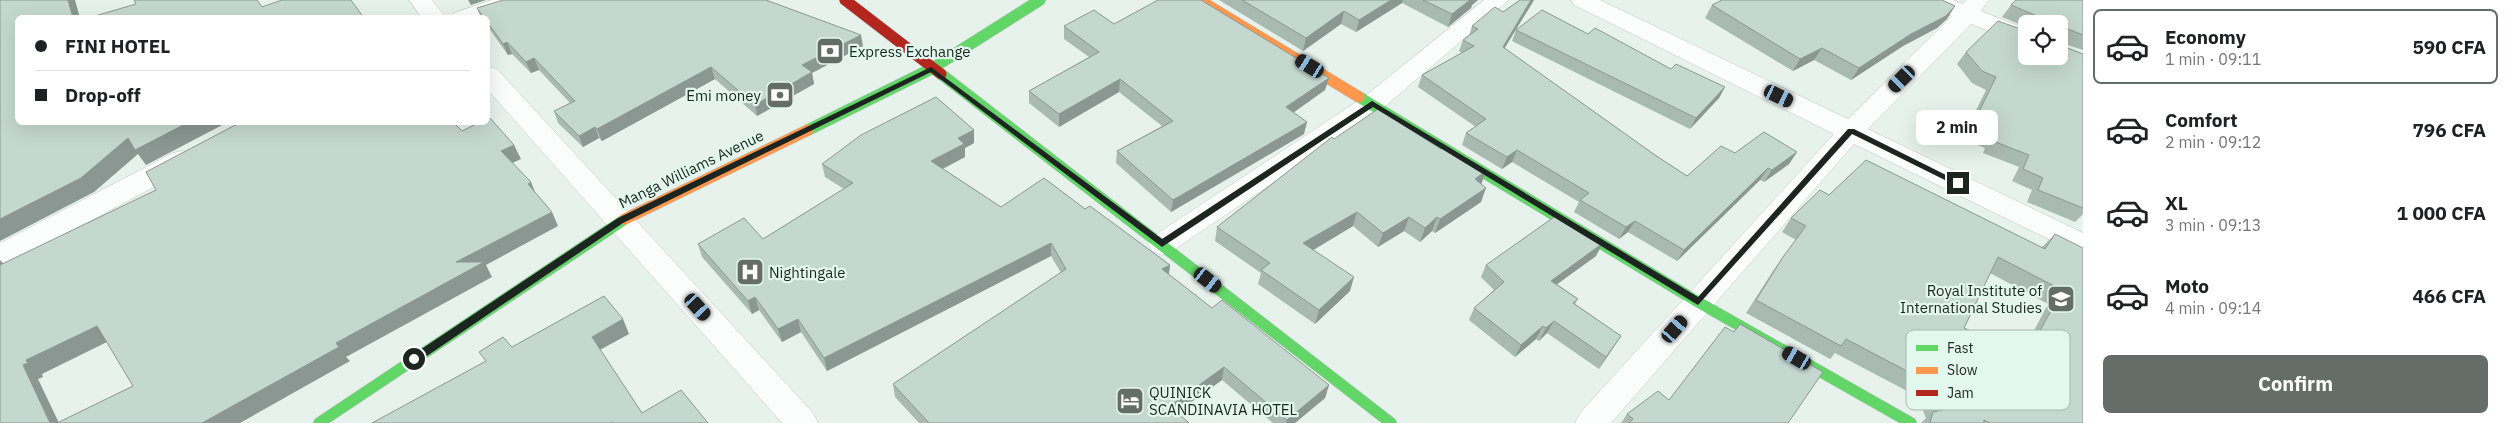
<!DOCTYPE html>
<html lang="en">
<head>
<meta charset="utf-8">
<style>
  :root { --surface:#fff; --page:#f2f2f2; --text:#202124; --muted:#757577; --line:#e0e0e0; --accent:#646d68 }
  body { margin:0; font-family:"IBM Plex Sans",sans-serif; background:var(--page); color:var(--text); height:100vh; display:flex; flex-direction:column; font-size:19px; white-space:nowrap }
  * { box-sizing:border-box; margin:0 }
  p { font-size:16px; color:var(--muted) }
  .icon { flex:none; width:28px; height:28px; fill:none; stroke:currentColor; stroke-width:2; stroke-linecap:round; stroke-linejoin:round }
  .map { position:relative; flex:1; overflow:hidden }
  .sheet { display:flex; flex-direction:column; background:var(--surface); width:425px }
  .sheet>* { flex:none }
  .hud { position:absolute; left:15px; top:15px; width:475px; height:110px; border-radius:8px; box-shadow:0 5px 20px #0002; display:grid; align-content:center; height:110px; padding:0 20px; background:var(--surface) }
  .buttons { position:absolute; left:2018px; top:15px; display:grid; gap:10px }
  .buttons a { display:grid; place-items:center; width:50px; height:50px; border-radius:8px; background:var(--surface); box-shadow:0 5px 20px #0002; font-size:25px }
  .end { position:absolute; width:22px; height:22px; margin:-11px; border:6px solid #1d2521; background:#fff; box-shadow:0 0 0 2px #fff }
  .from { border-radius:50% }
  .bubble { position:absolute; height:35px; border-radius:8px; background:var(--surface); box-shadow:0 5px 20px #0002; font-size:16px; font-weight:700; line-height:35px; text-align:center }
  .car { position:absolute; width:15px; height:30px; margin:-15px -8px; border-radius:6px; box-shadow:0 0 4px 1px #0007; background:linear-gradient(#222 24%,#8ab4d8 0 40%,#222 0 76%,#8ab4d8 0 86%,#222 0) }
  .hud b { display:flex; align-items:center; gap:18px; height:48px; font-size:19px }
  .hud b+b { border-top:1px solid var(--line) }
  .hud i { width:12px; height:12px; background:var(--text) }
  ul { padding:9px 0 0; list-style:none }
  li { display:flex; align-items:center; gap:15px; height:75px; margin:0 10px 8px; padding:0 10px; border:2px solid transparent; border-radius:8px }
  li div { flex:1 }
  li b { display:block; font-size:19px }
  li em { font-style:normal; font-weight:700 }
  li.on { border-color:var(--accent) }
  li>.icon { width:45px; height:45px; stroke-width:1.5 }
  .button { display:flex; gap:10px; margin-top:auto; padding:10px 20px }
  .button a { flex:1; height:58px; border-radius:8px; background:var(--accent); color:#fff; font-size:20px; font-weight:700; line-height:58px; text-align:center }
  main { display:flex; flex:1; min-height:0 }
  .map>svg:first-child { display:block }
</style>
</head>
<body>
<main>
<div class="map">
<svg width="2083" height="423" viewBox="0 0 2083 423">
  <rect width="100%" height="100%" fill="#e7f2ed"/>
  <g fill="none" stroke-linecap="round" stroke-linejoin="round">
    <defs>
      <g id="street">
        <path d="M409,0H432L446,18H422Z"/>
        <path d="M492,0H525L522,5L486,18H451L454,13Z"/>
        <path d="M1484,0H1509L1382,109L1172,251L1162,255L1152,251L1148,244L1152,237L1364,97Z"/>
        <path d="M1571,0H1600L1848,119L1952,16L1925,5L1922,0H1953L1963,4L1966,0H1989L1981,11L2026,29V45L1971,24L1868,129L2083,233V256L1854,144L1611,423H1575L1580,413L1834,134L1574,5Z"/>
        <path d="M488,67L497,69L813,413L818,423H782L488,90Z"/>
        <path d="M182,151L191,153L195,160L191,167L10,264L0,267V243L173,153Z"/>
      </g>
      <g id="fast">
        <path d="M941,74L1391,423"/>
        <path d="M1359,97L1698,302L1911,423"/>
        <path d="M808,130L931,69L1040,0"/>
        <path d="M319,423L625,219"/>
      </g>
      <g id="slow">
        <path d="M1199,0L1359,97"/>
        <path d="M625,219L808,130"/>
      </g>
      <path id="jam" d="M845,0L941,74"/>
    </defs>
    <use href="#street" stroke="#bec7c3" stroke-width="1"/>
    <use href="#fast" stroke="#bec7c3" stroke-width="12"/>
    <use href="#slow" stroke="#bec7c3" stroke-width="12"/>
    <use href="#jam" stroke="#bec7c3" stroke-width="12"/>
    <use href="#street" fill="#fbfdfc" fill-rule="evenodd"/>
    <use href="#fast" stroke="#63d668" stroke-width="11"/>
    <use href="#slow" stroke="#ff974d" stroke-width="11"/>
    <use href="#jam" stroke="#b3261e" stroke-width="11"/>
  </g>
  <g fill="#a9bab3" fill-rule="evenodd">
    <path d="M1219,0H1478L1472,5L1471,8L1448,27L1402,3L1356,32L1341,24L1303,51Z"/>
    <path d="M1520,0H1534L1504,48L1655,155L1687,176L1735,153L1797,152L1789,164L1764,182L1760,180L1677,261L1628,232L1619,239L1574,212L1579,202L1512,162L1502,169L1462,145L1466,133L1476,127L1418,87L1422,75L1462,53L1459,51L1463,40L1469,36L1472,26L1503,12Z"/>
    <path d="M2083,0V50L2065,44L2064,46L2083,54V214L2075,222L2027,202L2032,190L2012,181L2019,167L1983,153L1985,148L1962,139L1986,90L1972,83L1957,64L1966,52L2026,56L2059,24H2026V27L2002,17L2011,5Z"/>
    <path d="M1712,5L1947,19L1937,28L1903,46L1851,80L1814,60L1793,71L1705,18Z"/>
    <path d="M477,8L863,46L812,73L814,84L757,116L715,79L602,141L599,138L583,147L558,123L554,111L570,103L539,70L531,73L512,54L508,55L488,27V18H481Z"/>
    <path d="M1114,24L1329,78L1325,90L1294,112L1304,134L1171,212L1116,163L1117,151L1162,126L1119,92L1059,127L1029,103V91L1089,57L1064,39V26Z"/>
    <path d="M1516,30L1588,34L1671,69L1725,87L1719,98L1690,129L1512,41Z"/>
    <path d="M974,130V143L965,148V157L943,169L1001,207L1085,209L1170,265L1169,275L1212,308L1329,385L1325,398L1295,423H1273L1222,380L1177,412L1189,423H919L895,397L893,384L1061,273L1051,256L827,371L801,332L782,342L759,310L752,314L702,257L698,244L763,239L844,189L825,177L822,164Z"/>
    <path d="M1334,139L1441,149L1486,171L1481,184V202L1435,233L1432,231L1420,242L1404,231L1378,247L1353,226L1313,250L1350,291L1315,324L1258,284L1261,273L1215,241L1217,227Z"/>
    <path d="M1829,195L2042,247L2055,234L2083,423H1921L1926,418L1923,411L1926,401L1835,353L1830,359L1746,313L1773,271L1796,240L1782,232L1791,218ZM1990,273L2048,304L2022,353L1964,328Z"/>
    <path d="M1596,256L1557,284L1578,299L1575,304L1621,336L1599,369L1547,333L1539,341L1536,339L1515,357L1469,320L1474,308L1494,290L1481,277L1486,265Z"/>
    <path d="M1669,400L1788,423H1621L1627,414Z"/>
  </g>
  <g fill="#8a9792">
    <path d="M68,0H75L80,18H73Z"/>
    <path d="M468,0H486L471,5Z"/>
    <path d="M1391,0H1403L1402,3L1356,32L1359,20Z"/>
    <path d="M1470,0H1478L1472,5L1471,8L1448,27L1452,14Z"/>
    <path d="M1531,0H1534L1498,59L1503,47Z"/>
    <path d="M1955,6L1947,19L1937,28L1903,46L1851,80L1859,68L1911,34Z"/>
    <path d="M1344,11L1341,24L1303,51L1306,38Z"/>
    <path d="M861,35L863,46L812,73L814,84L757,116L755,105L802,65Z"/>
    <path d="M507,42L512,54L508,55L503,44Z"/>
    <path d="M1822,48L1814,60L1793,71L1800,59Z"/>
    <path d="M534,58L539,70L531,73L526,62Z"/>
    <path d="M711,67L715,79L602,141L597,129Z"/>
    <path d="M1329,78L1325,90L1283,120L1286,107Z"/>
    <path d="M1120,79L1119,92L1059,127V114Z"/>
    <path d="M1725,87L1719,98L1690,129L1696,118Z"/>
    <path d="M189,122H228L146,165L138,154L94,192L0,241V219L128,138Z"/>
    <path d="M1307,122L1304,134L1171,212L1173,200Z"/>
    <path d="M595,127L599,138L583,147L579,136Z"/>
    <path d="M974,130V143L965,148V157L932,174L931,161L958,138Z"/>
    <path d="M514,145L521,159L508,165L501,151Z"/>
    <path d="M1517,150L1512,162L1502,169L1507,157Z"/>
    <path d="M1797,152L1789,164L1764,182L1772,170Z"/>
    <path d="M1768,168L1760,180L1677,261L1684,250Z"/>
    <path d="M1486,171L1481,185L1475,179Z"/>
    <path d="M531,182L537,197L528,184Z"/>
    <path d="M1486,188L1481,202L1435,233L1440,219Z"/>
    <path d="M552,212L558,226L486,265L492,277L346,357L350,361L240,423H202L336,343L456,262Z"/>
    <path d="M1357,212L1353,226L1300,258L1303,243Z"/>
    <path d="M1409,217L1404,231L1378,247L1383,233Z"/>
    <path d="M1437,217L1432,231L1420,242L1425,228Z"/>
    <path d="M1635,221L1628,232L1619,239L1626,227Z"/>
    <path d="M1051,243V256L827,371L824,358Z"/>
    <path d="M1603,243L1596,256L1545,293L1551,281Z"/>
    <path d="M0,260L7,267L0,273Z"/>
    <path d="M1170,265L1168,278L1162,269Z"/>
    <path d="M1354,277L1350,291L1315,324L1319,310Z"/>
    <path d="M755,297L759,310L752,314L748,301Z"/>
    <path d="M623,319L629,334L598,351L592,337Z"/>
    <path d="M798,319L801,332L782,342L778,329Z"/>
    <path d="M1554,321L1547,333L1539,341L1546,328Z"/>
    <path d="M97,326L111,340L42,374L43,377L38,379L59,423H50L23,365L26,360Z"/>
    <path d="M1543,326L1536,339L1515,357L1521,345Z"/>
    <path d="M1621,336L1599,369L1606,357Z"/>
    <path d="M1224,367L1222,380L1168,419L1170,406Z"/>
    <path d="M1329,385L1325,398L1295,423H1286L1287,420Z"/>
  </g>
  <g fill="#c5d8d0" stroke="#8a9792" fill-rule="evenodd">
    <path d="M0,0H68L73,18H18V122H189L135,150L128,138L81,178L0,219Z"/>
    <path d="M134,0H257L262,7L282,0H351L364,18H88L136,4Z"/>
    <path d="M503,0H766L861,35L802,65L812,72L755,105L711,67L597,129L595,127L579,136L554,111L575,101L534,58L526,62L507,42L503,44L488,23V18H484L477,8Z"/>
    <path d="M1158,0H1201L1329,78L1286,107L1307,122L1173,200L1117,151L1173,121L1120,79L1059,114L1029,91L1099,52L1064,26L1094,10L1114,24Z"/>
    <path d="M1242,0H1391L1359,20L1344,11L1306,38Z"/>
    <path d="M1423,0H1470L1452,14Z"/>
    <path d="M1520,0H1531L1503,47L1655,155L1687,176L1721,146L1735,153L1764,132L1797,152L1772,170L1768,168L1684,250L1635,221L1626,227L1580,200L1589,193L1517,150L1507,157L1466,133L1486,119L1422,75L1474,46L1463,40L1478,29L1472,26L1495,7L1503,12Z"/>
    <path d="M1722,0H1942L1955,6L1946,16L1911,34L1859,68L1822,48L1800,59L1712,5Z"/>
    <path d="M2016,0H2083V35L2068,29L2067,42H2061L2059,45L2083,54V208L2038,190L2043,178L2023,169L2029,155L1993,141L1995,136L1972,126L1996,77L1982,71L1966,52L1998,21L2026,31V56H2059V24H2037V16L2011,5Z"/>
    <path d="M1542,10L1588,34L1595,28L1671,69L1676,64L1725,87L1696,118L1516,30Z"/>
    <path d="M936,97L974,130L958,138L964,144L931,161L1001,207L1044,178L1085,209L1090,206L1170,265L1162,269L1212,308L1222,300L1329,385L1287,420L1224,367L1170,406L1189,423H929L893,384L1066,269L1051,243L824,358L798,319L778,329L755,297L748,301L698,244L744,218L763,239L853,183L822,164L861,135Z"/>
    <path d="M1378,109L1441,149L1445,146L1486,171L1475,179L1486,188L1440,219L1437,217L1425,228L1409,217L1383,233L1357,212L1303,243L1354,277L1319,310L1261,270L1270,263L1217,227L1332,137L1334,139Z"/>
    <path d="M490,118L514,145L501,151L531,182L528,184L552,212L456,262H484L336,343L339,347L202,423H57L133,386L97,326L26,360L28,363L23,365L50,423H0V265L156,190L146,172L241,122H453L462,131L480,122H488V119Z"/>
    <path d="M1866,160L2045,249L2055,234L2083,248V423H1990L1984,420V423H1930L1933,412L1942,410L1936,398L1939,388L1846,339L1841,346L1756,300L1783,257L1806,226L1791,218L1820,190L1829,195ZM1998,257L2062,290L2027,355L1964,328Z"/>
    <path d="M1557,215L1603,243L1551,281L1578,299L1573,303L1621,336L1606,357L1554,321L1546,328L1543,326L1521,345L1474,308L1504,282L1486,265Z"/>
    <path d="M604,296L623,319L592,337L642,413L681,390L708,423H613L612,422L611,423H372L486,361L479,352L503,337L512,347Z"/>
    <path d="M1740,324L1823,372L1788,423H1629L1633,419L1627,414L1658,391L1669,400L1725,327L1734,332Z"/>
  </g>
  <path fill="#1d2521" d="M931,67L1162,239L1372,101L1698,297L1848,129H1854L1962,183L1955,185L1852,134L1698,305L1373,107L1162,247L931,72L623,223L418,362H411V356L618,218Z"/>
  <defs>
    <symbol id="bank-square" viewBox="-11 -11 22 22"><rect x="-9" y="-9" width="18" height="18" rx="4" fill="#646d68" stroke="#e2f7ee"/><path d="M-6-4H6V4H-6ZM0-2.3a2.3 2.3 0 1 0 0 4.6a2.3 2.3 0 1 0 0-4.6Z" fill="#fff"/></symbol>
    <symbol id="hospital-square" viewBox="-11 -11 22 22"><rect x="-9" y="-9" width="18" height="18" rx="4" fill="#646d68" stroke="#e2f7ee"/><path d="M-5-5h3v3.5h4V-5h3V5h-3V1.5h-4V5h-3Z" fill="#fff"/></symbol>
    <symbol id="university-square" viewBox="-11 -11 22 22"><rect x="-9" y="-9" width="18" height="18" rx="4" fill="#646d68" stroke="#e2f7ee"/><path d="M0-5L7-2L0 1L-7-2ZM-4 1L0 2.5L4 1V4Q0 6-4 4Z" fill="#fff"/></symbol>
    <symbol id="hotel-square" viewBox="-11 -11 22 22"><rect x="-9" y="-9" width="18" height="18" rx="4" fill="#646d68" stroke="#e2f7ee"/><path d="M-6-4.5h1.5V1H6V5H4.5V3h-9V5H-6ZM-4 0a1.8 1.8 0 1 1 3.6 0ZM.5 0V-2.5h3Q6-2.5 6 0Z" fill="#fff"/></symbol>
  </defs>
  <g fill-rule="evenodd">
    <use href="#bank-square" x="814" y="35" width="32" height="32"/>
    <use href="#bank-square" x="764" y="79" width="32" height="32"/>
    <use href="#hospital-square" x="734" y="256" width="32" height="32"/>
    <use href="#university-square" x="2045" y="283" width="32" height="32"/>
    <use href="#hotel-square" x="1114" y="385" width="32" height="32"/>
  </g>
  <g text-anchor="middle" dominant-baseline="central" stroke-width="4.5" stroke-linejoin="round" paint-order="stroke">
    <g font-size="15" fill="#1d2521" stroke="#e2f7ee" text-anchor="start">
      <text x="849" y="51">Express Exchange</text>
      <text x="761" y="95" text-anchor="end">Emi money</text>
      <text x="769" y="272">Nightingale</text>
      <text x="2042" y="290" text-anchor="end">Royal Institute of<tspan x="2042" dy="17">International Studies</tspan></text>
      <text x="1149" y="392">QUINICK<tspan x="1149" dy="17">SCANDINAVIA HOTEL</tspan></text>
    </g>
    <g font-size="15" fill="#1d2521" stroke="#e2f7ee">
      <text transform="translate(691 169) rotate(-26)">Manga Williams Avenue</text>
    </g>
  </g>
  <rect x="1906" y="330" width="164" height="80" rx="8" fill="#e2f7ee" stroke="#a7b8b0" stroke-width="1"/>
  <rect x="1916" y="345" width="22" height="6" fill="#63d668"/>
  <rect x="1916" y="367" width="22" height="7" fill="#ff974d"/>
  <rect x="1916" y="390" width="22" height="6" fill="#b3261e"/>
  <g font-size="14" fill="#1d2521">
    <text x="1947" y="353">Fast</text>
    <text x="1947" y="375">Slow</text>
    <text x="1947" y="398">Jam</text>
  </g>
</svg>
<div class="buttons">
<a><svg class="icon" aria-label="locate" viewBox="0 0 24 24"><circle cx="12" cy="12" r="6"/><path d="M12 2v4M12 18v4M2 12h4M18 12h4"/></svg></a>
</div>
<i class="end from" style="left:414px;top:359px"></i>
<i class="end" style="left:1958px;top:183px"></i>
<div class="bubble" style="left:1916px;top:110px;width:82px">2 min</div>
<i class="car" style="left:1310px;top:66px;rotate:301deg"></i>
<i class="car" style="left:1902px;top:79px;rotate:225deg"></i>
<i class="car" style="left:1779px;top:96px;rotate:116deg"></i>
<i class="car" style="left:1208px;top:280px;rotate:128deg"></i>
<i class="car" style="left:698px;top:307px;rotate:138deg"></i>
<i class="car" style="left:1675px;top:329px;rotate:41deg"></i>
<i class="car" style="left:1797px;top:358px;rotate:300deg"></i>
<div class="hud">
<b><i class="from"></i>FINI HOTEL</b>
<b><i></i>Drop-off</b>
</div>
</div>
<section class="sheet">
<ul>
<li class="on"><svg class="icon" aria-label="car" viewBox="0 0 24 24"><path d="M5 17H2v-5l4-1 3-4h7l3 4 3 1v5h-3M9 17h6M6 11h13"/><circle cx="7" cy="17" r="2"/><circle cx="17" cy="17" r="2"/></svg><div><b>Economy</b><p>1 min · 09:11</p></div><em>590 CFA</em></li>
<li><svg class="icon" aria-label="car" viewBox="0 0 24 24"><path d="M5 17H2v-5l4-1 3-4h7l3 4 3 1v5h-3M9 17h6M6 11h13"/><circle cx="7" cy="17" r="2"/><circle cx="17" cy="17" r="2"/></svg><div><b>Comfort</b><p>2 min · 09:12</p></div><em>796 CFA</em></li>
<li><svg class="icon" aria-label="car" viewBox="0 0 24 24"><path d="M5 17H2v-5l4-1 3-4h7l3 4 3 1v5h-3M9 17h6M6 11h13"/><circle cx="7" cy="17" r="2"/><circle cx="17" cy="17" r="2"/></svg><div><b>XL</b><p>3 min · 09:13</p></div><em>1 000 CFA</em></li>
<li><svg class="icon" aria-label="car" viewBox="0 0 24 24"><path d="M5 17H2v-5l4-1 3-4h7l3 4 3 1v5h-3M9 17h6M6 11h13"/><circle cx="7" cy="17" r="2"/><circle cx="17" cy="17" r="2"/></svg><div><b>Moto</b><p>4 min · 09:14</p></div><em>466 CFA</em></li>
</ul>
<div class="button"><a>Confirm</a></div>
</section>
</main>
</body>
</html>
